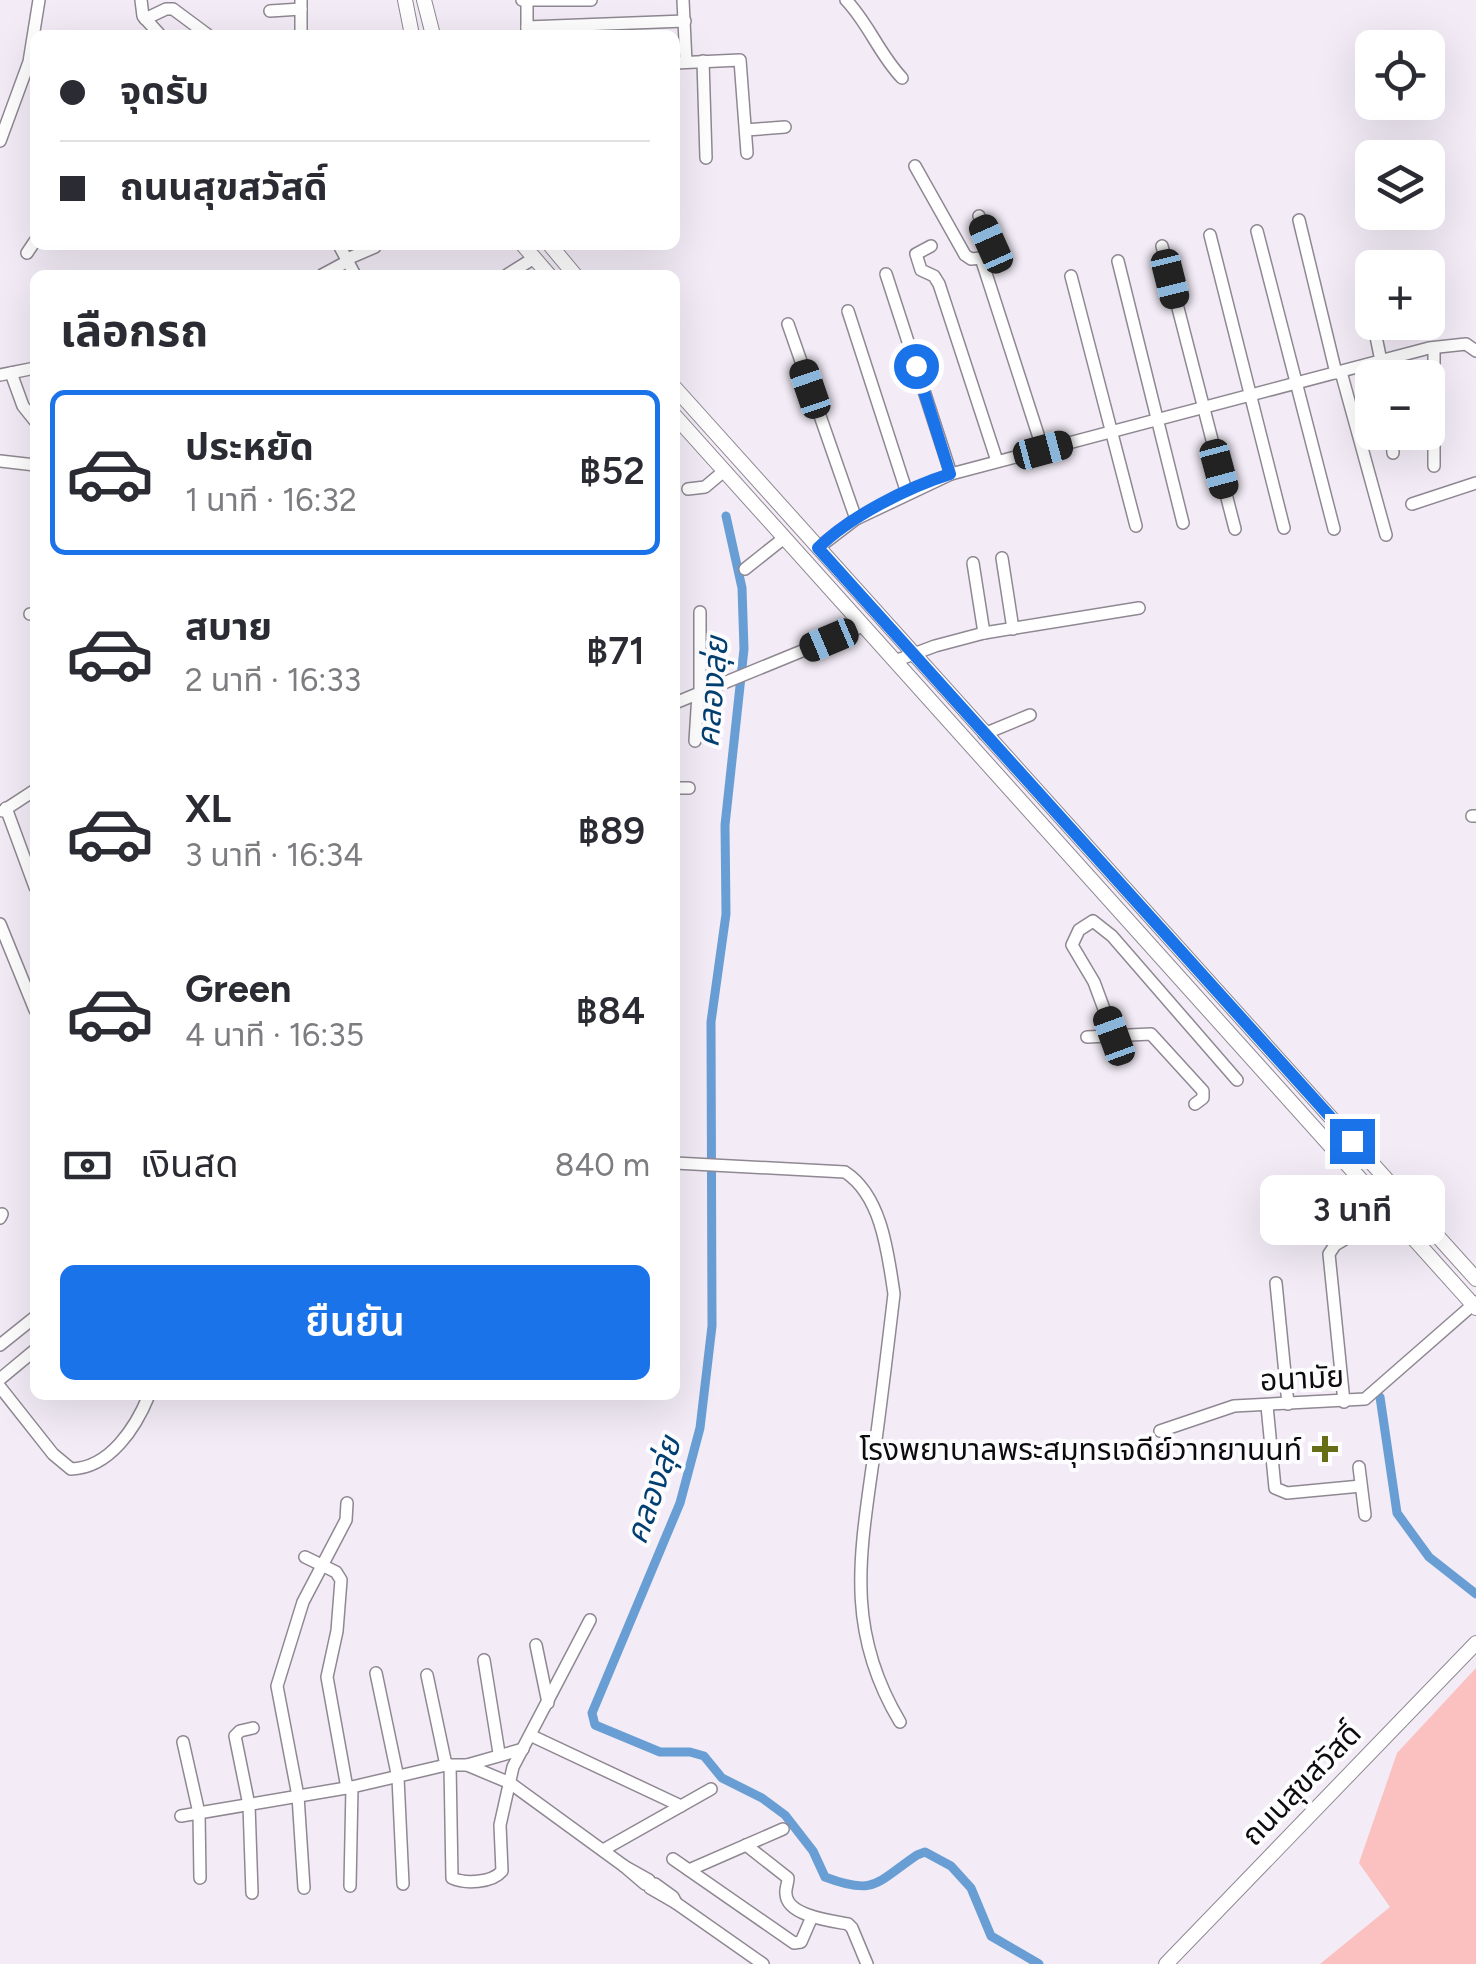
<!DOCTYPE html>
<html lang="th">
<head>
<meta charset="utf-8">
<style>
  :root { --surface:#fff; --page:#f2f2f3; --text:#2b2b33; --muted:#7c7c81; --line:#e1e1e2; --accent:#1a73e8 }
  body { margin:0; font-family:Figtree,"Noto Sans Thai",sans-serif; background:var(--page); color:var(--text); height:100vh; display:flex; flex-direction:column; font-size:38px; white-space:nowrap }
  * { box-sizing:border-box; margin:0 }
  p { font-size:32px; color:var(--muted) }
  .icon { flex:none; width:55px; height:55px; fill:none; stroke:currentColor; stroke-width:2; stroke-linecap:round; stroke-linejoin:round }
  .map { position:relative; flex:1; overflow:hidden }
  .drawer { position:absolute; left:30px; top:270px; width:650px; height:1130px; display:flex; flex-direction:column; background:var(--surface); border-radius:15px; box-shadow:0 10px 40px #0002 }
  .drawer>* { flex:none }
  .guide { position:absolute; left:30px; top:30px; width:650px; height:220px; border-radius:15px; box-shadow:0 10px 40px #0002; display:grid; align-content:center; height:220px; padding:0 30px; background:var(--surface) }
  .fabs { position:absolute; left:1355px; top:30px; display:grid; gap:20px }
  .fabs a { display:grid; place-items:center; width:90px; height:90px; border-radius:15px; background:var(--surface); box-shadow:0 10px 40px #0002; font-size:50px }
  .end { position:absolute; width:45px; height:45px; margin:-22px; border:12px solid #1a73e8; background:#fff; box-shadow:0 0 0 5px #fff }
  .from { border-radius:50% }
  .bubble { position:absolute; height:70px; border-radius:15px; background:var(--surface); box-shadow:0 10px 40px #0002; font-size:32px; font-weight:600; line-height:70px; text-align:center }
  .car { position:absolute; width:30px; height:60px; margin:-30px -15px; border-radius:12px; box-shadow:0 0 8px 2px #0007; background:linear-gradient(#222 24%,#8ab4d8 0 40%,#222 0 76%,#8ab4d8 0 86%,#222 0) }
  .guide b { display:flex; align-items:center; gap:35px; height:95px; font-size:38px }
  .guide b+b { border-top:2px solid var(--line) }
  .guide i { width:25px; height:25px; background:var(--text) }
  ul { padding:0; list-style:none }
  li { display:flex; align-items:center; gap:30px; height:165px; margin:0 20px 15px; padding:0 10px; border:5px solid transparent; border-radius:15px }
  li div { flex:1 }
  li b { display:block; font-size:38px }
  li em { font-style:normal; font-weight:600 }
  li.on { border-color:var(--accent) }
  li>.icon { width:90px; height:90px; stroke-width:1.5 }
  h2 { padding:0 30px; font-size:45px; line-height:120px }
  .pay { display:flex; align-items:center; gap:25px; height:110px; padding:0 30px; font-size:38px }
  .pay p { margin-inline-start:auto }
  .action { display:flex; gap:20px; margin-top:auto; padding:20px 30px }
  .action a { flex:1; height:115px; border-radius:15px; background:var(--accent); color:#fff; font-size:40px; font-weight:600; line-height:115px; text-align:center }
  .map>svg:first-child { display:block }
</style>
</head>
<body>
<div class="map">
<svg width="1476" height="1964" viewBox="0 0 1476 1964">
  <rect width="100%" height="100%" fill="#f3ecf7"/>
  <path fill="#fbc0c0" d="M1476,1668V1964H1320L1390,1907L1359,1863L1397,1753Z"/>
  <g fill="none" stroke-linecap="round" stroke-linejoin="round">
    <g stroke="#699ed5" stroke-width="9">
      <path d="M726,516L742,588L744,649L725,825L726,914L711,1022L712,1326L700,1428L680,1503L592,1713L595,1725L660,1752H690L704,1756L722,1778L762,1798L785,1815L813,1851L825,1877C875,1896 876,1883 917,1855L925,1852L951,1866L971,1888L991,1936L1039,1964"/>
      <path d="M1380,1397L1397,1513L1429,1557L1476,1594"/>
    </g>
    <defs>
      <g id="minor">
        <path d="M141,0L143,16L160,35"/>
        <path d="M301,0V35"/>
        <path d="M522,0H591"/>
        <path d="M683,0L686,62"/>
        <path d="M846,0C869,24 879,54 902,78"/>
        <path d="M527,1V35"/>
        <path d="M270,11L301,9"/>
        <path d="M145,19L166,9H173L208,35"/>
        <path d="M527,27L685,21"/>
        <path d="M703,61L706,158"/>
        <path d="M675,63L740,60L747,153"/>
        <path d="M746,130L785,127"/>
        <path d="M0,141L29,62L39,0"/>
        <path d="M915,166L965,255L971,259L981,258L1043,450"/>
        <path d="M979,216L992,249L981,258"/>
        <path d="M1299,220L1336,373"/>
        <path d="M1257,231L1334,529"/>
        <path d="M1210,235L1284,528"/>
        <path d="M339,245L355,275"/>
        <path d="M931,246L916,254L921,270L934,276L939,284L997,461"/>
        <path d="M1162,246L1235,529"/>
        <path d="M27,253L35,241"/>
        <path d="M347,259L375,247"/>
        <path d="M1118,261L1183,523"/>
        <path d="M886,274L951,474"/>
        <path d="M322,275L348,261"/>
        <path d="M507,275L534,258"/>
        <path d="M1071,276L1136,526"/>
        <path d="M1367,294L1372,320"/>
        <path d="M848,311L907,493"/>
        <path d="M1373,322L1381,361"/>
        <path d="M788,324L856,519"/>
        <path d="M1434,348V466"/>
        <path d="M1341,372L1386,535"/>
        <path d="M11,373L23,406L35,421"/>
        <path d="M0,375L35,368"/>
        <path d="M1392,432L1393,453"/>
        <path d="M0,461L35,465"/>
        <path d="M688,489L705,487L724,471"/>
        <path d="M1412,504L1476,483"/>
        <path d="M818,548L856,519L951,474L1429,348L1466,344L1476,351"/>
        <path d="M1002,558L1013,629"/>
        <path d="M973,563L984,633"/>
        <path d="M745,569L784,538"/>
        <path d="M700,612V693"/>
        <path d="M30,614H35"/>
        <path d="M895,661L935,646L984,633L1139,608"/>
        <path d="M675,703L863,626"/>
        <path d="M984,734L1030,715"/>
        <path d="M695,741L698,694"/>
        <path d="M675,788H689"/>
        <path d="M6,808L35,887"/>
        <path d="M3,811L35,790"/>
        <path d="M1472,816H1476"/>
        <path d="M0,924L35,1010"/>
        <path d="M1114,1036L1094,982L1072,945L1079,930L1093,921L1112,936L1237,1080"/>
        <path d="M1087,1037L1151,1034L1203,1091V1098L1195,1104"/>
        <path d="M675,1163L845,1172C882,1196 888,1254 894,1294C888,1345 882,1396 875,1447C861,1550 843,1627 900,1722"/>
        <path d="M0,1218L2,1214"/>
        <path d="M1276,1283L1288,1404"/>
        <path d="M0,1345L35,1317"/>
        <path d="M0,1379L35,1350"/>
        <path d="M0,1387L53,1454L71,1469C110,1468 136,1427 149,1395"/>
        <path d="M1344,1402L1329,1254L1335,1245L1390,1212"/>
        <path d="M1267,1406L1275,1488L1287,1493L1361,1486"/>
        <path d="M1160,1431L1234,1406L1365,1399L1476,1302"/>
        <path d="M1359,1467L1365,1515"/>
        <path d="M305,1557L336,1572L341,1580L337,1631L327,1677L347,1788"/>
        <path d="M536,1645L548,1703"/>
        <path d="M484,1660L499,1753"/>
        <path d="M376,1673L398,1778L403,1884"/>
        <path d="M427,1675L446,1765"/>
        <path d="M532,1736L681,1806"/>
        <path d="M183,1742L199,1813L200,1878"/>
        <path d="M450,1765L452,1878C465,1884 492,1883 502,1871L500,1825L513,1767L590,1620"/>
        <path d="M467,1765L523,1749"/>
        <path d="M181,1816L352,1787L446,1765H467L510,1783L624,1866"/>
        <path d="M746,1845L788,1878C788,1884 785,1889 786,1894C787,1916 832,1921 848,1924L852,1928L867,1964"/>
        <path d="M603,1850L711,1789"/>
        <path d="M673,1859L794,1943L801,1942L811,1919"/>
        <path d="M689,1870L783,1829"/>
        <path d="M645,1884L624,1866L649,1880"/>
        <path d="M350,1886L352,1787"/>
        <path d="M304,1888L298,1796L277,1686L303,1602L346,1520L347,1503"/>
        <path d="M650,1888L676,1903L673,1897L655,1884"/>
        <path d="M252,1893L249,1805L235,1736L240,1731L253,1728"/>
        <path d="M676,1903L763,1964"/>
      </g>
      <g id="major">
        <path d="M405,0L412,35"/>
        <path d="M424,0L433,35"/>
        <path d="M523,245L549,275"/>
        <path d="M550,245L575,275"/>
        <path d="M675,388L1476,1279"/>
        <path d="M675,416L1476,1308"/>
        <path d="M1166,1964L1476,1643"/>
      </g>
    </defs>
    <use href="#minor" stroke="#8f8892" stroke-width="14"/>
    <use href="#major" stroke="#8f8892" stroke-width="16"/>
    <use href="#minor" stroke="#fff" stroke-width="11"/>
    <use href="#major" stroke="#fff" stroke-width="14"/>
  </g>
  <g fill="none" stroke-linecap="round" stroke-linejoin="round">
    <path stroke="#1a73e8" stroke-width="12" d="M916,366L950,474C908,487 849,517 818,548L1352,1141"/>
  </g>
  <path fill="#656e16" stroke="#fdfcfe" stroke-width="4" d="M1320 1434h10v10h10v10h-10v10h-10v-10h-10v-10h10z"/>
  <g text-anchor="middle" dominant-baseline="central" stroke-width="8" stroke-linejoin="round" paint-order="stroke">
    <g font-size="30" fill="#0d0b0e" stroke="#fdfcfe">
      <text transform="translate(1302 1378) rotate(-3)">อนามัย</text>
      <text transform="translate(1301 1784) rotate(-46)">ถนนสุขสวัสดิ์</text>
    </g>
    <g font-size="30" fill="#0d0b0e" stroke="#fdfcfe" text-anchor="end">
      <text x="1302" y="1449">โรงพยาบาลพระสมุทรเจดีย์วาทยานนท์</text>
    </g>
    <g font-size="32" font-style="italic" fill="#003f71" stroke="#fdfcfe">
      <text transform="translate(712 692) rotate(-85)">คลองลุ่ย</text>
      <text transform="translate(653 1490) rotate(-71)">คลองลุ่ย</text>
    </g>
  </g>
</svg>
<div class="fabs">
<a><svg class="icon" aria-label="locate" viewBox="0 0 24 24"><circle cx="12" cy="12" r="6"/><path d="M12 2v4M12 18v4M2 12h4M18 12h4"/></svg></a>
<a><svg class="icon" aria-label="layers" viewBox="0 0 24 24"><path d="M12 4l9 5-9 5-9-5zM3 14l9 5 9-5"/></svg></a>
<a>+</a>
<a>−</a>
</div>
<i class="end from" style="left:916px;top:366px"></i>
<i class="end" style="left:1352px;top:1141px"></i>
<div class="bubble" style="left:1260px;top:1175px;width:185px">3 นาที</div>
<i class="car" style="left:991px;top:244px;rotate:336deg"></i>
<i class="car" style="left:1170px;top:279px;rotate:166deg"></i>
<i class="car" style="left:810px;top:389px;rotate:341deg"></i>
<i class="car" style="left:1043px;top:450px;rotate:75deg"></i>
<i class="car" style="left:1219px;top:469px;rotate:165deg"></i>
<i class="car" style="left:829px;top:640px;rotate:247deg"></i>
<i class="car" style="left:1114px;top:1036px;rotate:340deg"></i>
<div class="guide">
<b><i class="from"></i>จุดรับ</b>
<b><i></i>ถนนสุขสวัสดิ์</b>
</div>
<section class="drawer">
<h2>เลือกรถ</h2>
<ul>
<li class="on"><svg class="icon" aria-label="car" viewBox="0 0 24 24"><path d="M5 17H2v-5l4-1 3-4h7l3 4 3 1v5h-3M9 17h6M6 11h13"/><circle cx="7" cy="17" r="2"/><circle cx="17" cy="17" r="2"/></svg><div><b>ประหยัด</b><p>1 นาที · 16:32</p></div><em>฿52</em></li>
<li><svg class="icon" aria-label="car" viewBox="0 0 24 24"><path d="M5 17H2v-5l4-1 3-4h7l3 4 3 1v5h-3M9 17h6M6 11h13"/><circle cx="7" cy="17" r="2"/><circle cx="17" cy="17" r="2"/></svg><div><b>สบาย</b><p>2 นาที · 16:33</p></div><em>฿71</em></li>
<li><svg class="icon" aria-label="car" viewBox="0 0 24 24"><path d="M5 17H2v-5l4-1 3-4h7l3 4 3 1v5h-3M9 17h6M6 11h13"/><circle cx="7" cy="17" r="2"/><circle cx="17" cy="17" r="2"/></svg><div><b>XL</b><p>3 นาที · 16:34</p></div><em>฿89</em></li>
<li><svg class="icon" aria-label="car" viewBox="0 0 24 24"><path d="M5 17H2v-5l4-1 3-4h7l3 4 3 1v5h-3M9 17h6M6 11h13"/><circle cx="7" cy="17" r="2"/><circle cx="17" cy="17" r="2"/></svg><div><b>Green</b><p>4 นาที · 16:35</p></div><em>฿84</em></li>
</ul>
<div class="pay"><svg class="icon" aria-label="cash" viewBox="0 0 24 24"><path d="M3 7h18v10H3z"/><circle cx="12" cy="12" r="2"/></svg>เงินสด<p>840 m</p></div>
<div class="action"><a>ยืนยัน</a></div>
</section>
</div>
</body>
</html>
